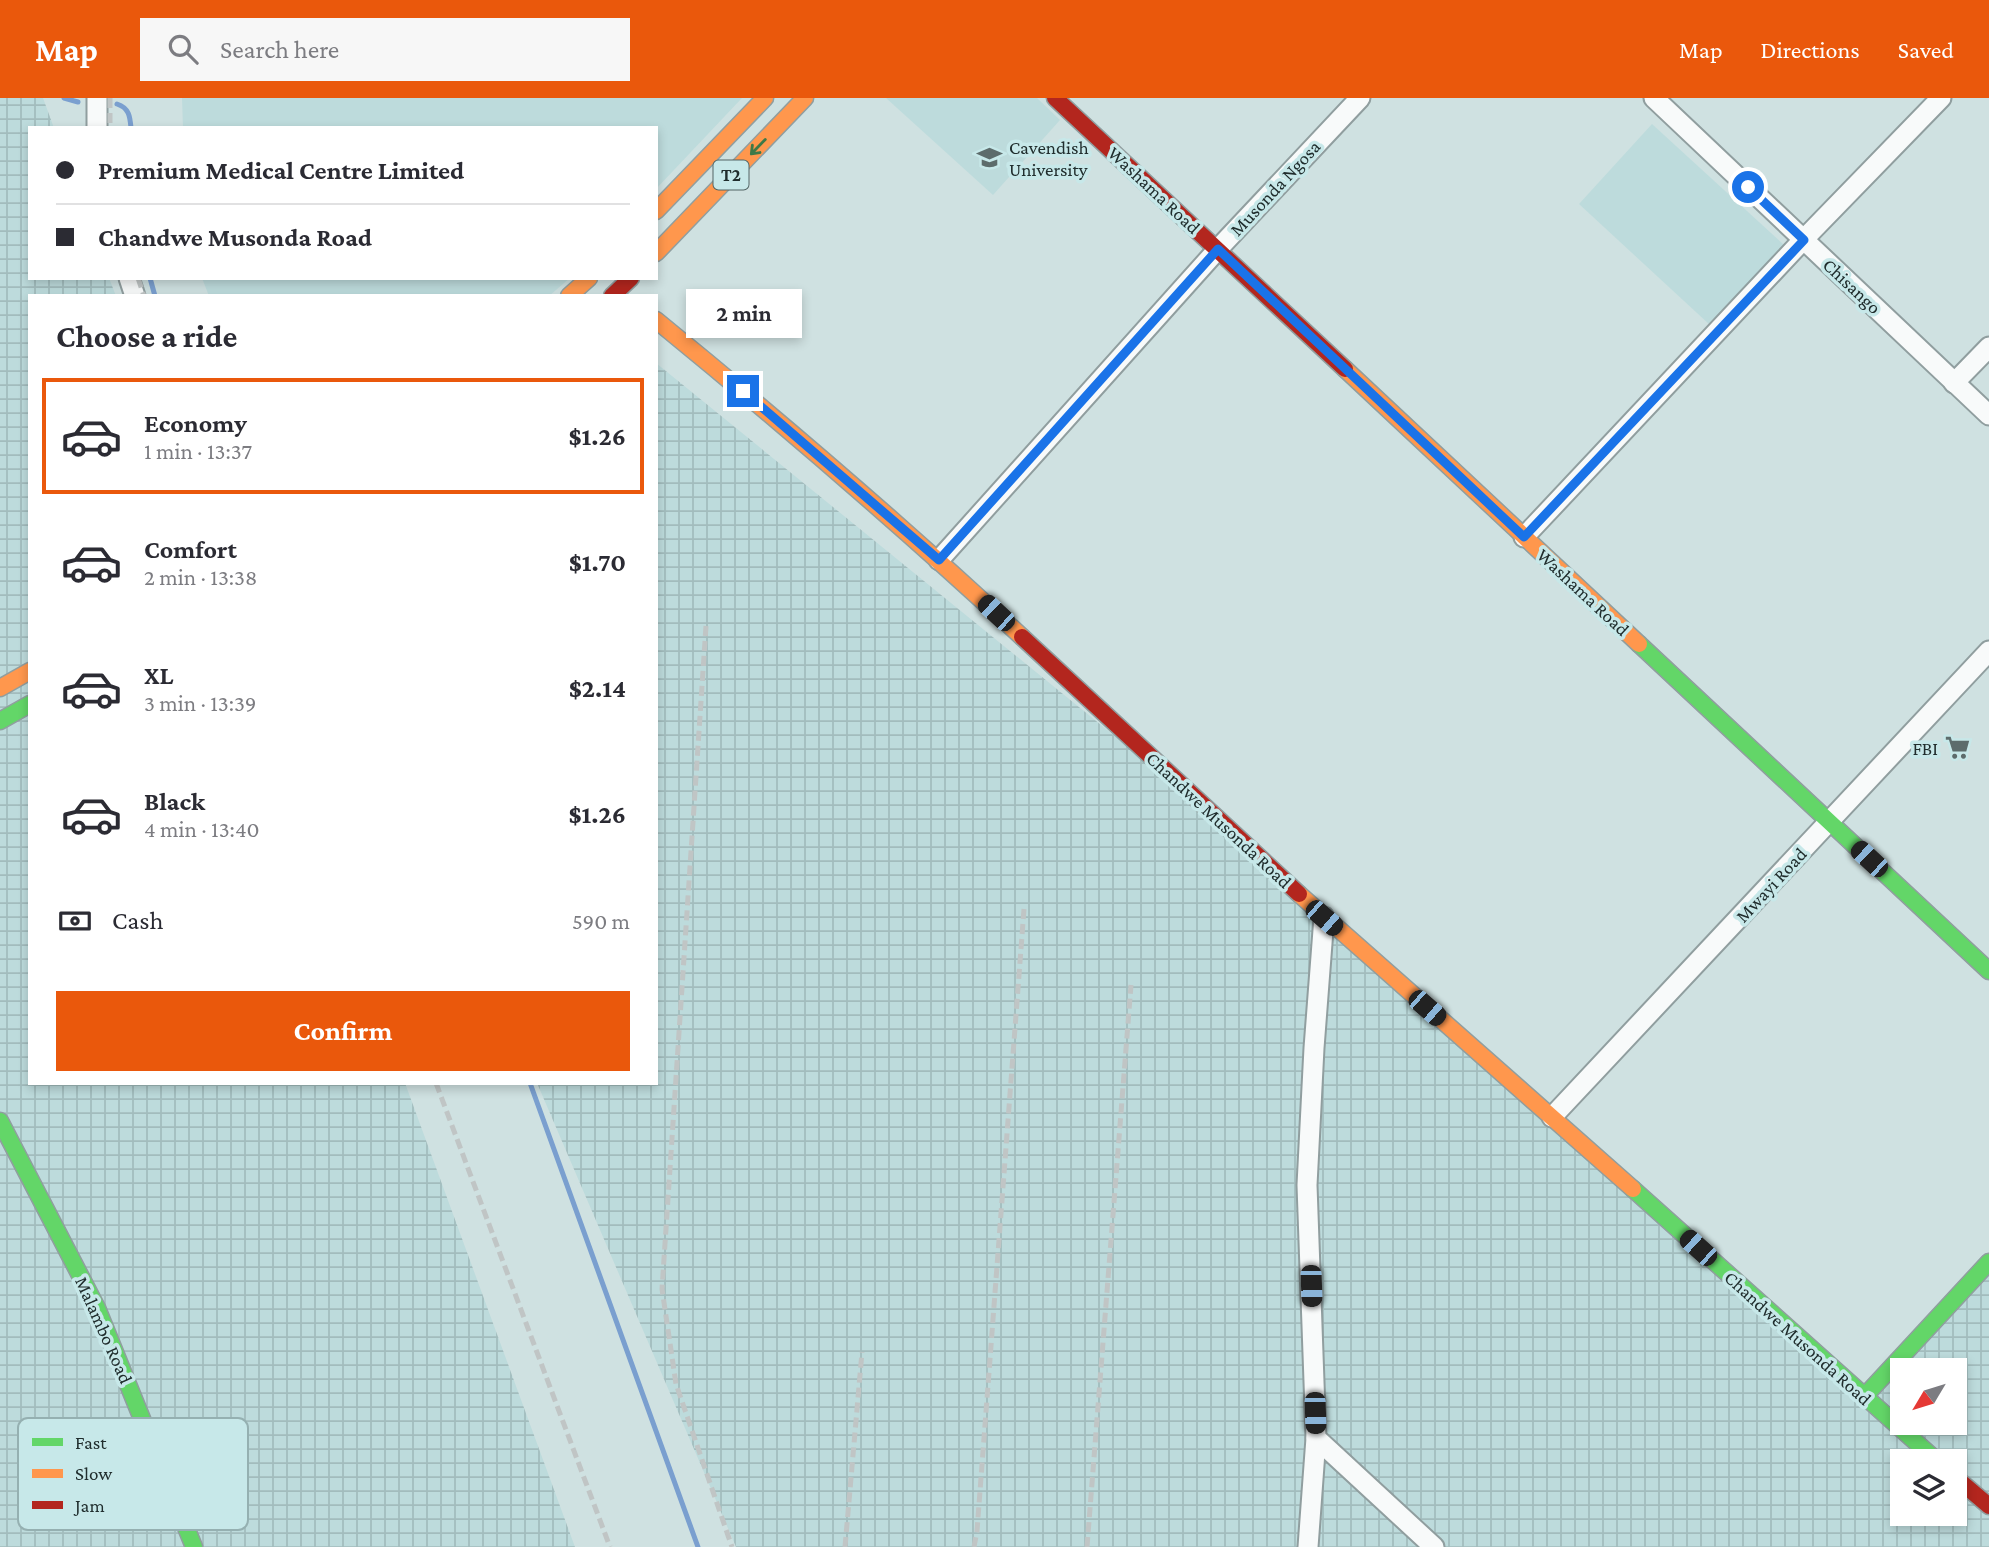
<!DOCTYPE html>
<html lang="en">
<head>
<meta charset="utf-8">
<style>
  :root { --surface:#fff; --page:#f7f7f7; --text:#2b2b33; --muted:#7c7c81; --line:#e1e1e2; --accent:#ea580c }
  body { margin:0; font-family:"Crimson Pro",serif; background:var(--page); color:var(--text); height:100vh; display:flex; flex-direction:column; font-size:26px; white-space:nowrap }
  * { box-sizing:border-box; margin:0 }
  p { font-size:23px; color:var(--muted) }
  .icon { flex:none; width:38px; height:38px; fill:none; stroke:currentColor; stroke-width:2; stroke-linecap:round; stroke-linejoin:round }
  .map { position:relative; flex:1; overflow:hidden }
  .drawer { position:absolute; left:28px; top:196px; width:630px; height:791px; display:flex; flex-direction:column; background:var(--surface); border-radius:0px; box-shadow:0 4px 10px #0003 }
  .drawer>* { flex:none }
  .guide { position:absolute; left:28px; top:28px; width:630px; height:154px; border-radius:0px; box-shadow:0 4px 10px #0003; display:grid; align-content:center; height:154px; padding:0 28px; background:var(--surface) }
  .needle { width:46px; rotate:232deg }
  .tools { position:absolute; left:1890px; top:1260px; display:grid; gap:14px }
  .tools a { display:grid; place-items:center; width:77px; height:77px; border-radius:0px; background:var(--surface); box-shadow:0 4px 10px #0003; font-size:35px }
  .end { position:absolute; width:32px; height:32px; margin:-16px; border:9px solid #1a73e8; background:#fff; box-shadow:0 0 0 4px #fff }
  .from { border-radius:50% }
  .bubble { position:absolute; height:49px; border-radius:0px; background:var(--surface); box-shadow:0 4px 10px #0003; font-size:23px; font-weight:700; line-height:49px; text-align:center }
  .car { position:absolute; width:21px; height:42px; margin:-21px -10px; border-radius:9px; box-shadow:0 0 5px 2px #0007; background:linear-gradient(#222 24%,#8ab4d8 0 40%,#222 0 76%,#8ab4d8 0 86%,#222 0) }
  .guide b { display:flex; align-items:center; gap:24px; height:66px; font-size:26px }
  .guide b+b { border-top:2px solid var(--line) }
  .guide i { width:18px; height:18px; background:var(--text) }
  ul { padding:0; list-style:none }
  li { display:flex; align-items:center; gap:21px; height:116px; margin:0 14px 10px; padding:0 14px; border:4px solid transparent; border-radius:0px }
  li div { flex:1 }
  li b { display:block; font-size:26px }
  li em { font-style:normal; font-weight:700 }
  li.on { border-color:var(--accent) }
  li>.icon { width:63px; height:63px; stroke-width:1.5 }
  h2 { padding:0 28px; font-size:32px; line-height:84px }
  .pay { display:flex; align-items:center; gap:18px; height:77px; padding:0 28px; font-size:26px }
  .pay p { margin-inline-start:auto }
  .button { display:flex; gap:14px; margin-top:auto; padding:14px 28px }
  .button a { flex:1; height:80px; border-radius:0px; background:var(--accent); color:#fff; font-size:28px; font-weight:700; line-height:80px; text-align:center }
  header { display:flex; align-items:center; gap:42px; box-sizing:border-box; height:98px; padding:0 35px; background:var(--accent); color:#fff }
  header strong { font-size:33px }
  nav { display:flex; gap:38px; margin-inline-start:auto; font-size:24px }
  .search { width:490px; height:63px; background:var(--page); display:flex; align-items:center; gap:18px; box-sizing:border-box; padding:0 24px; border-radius:0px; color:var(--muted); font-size:26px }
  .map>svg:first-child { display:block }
</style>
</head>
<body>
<header>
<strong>Map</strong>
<div class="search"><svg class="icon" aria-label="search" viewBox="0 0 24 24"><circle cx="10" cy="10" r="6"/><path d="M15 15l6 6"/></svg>Search here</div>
<nav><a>Map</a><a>Directions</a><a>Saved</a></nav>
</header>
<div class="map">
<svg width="1989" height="1449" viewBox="0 0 1989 1449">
  <defs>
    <pattern id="industrial-grid" width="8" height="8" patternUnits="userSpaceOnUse" patternTransform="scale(1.75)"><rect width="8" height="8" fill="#bddbdc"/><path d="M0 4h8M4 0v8" fill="none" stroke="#a2bcbd"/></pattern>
  </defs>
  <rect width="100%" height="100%" fill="#cfe1e1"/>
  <g fill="#bddbdc">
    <path d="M182,0H742L656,91V30H183Z"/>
    <path d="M886,0H1037L1060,22L993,97Z"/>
    <path d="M1652,26L1784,147L1710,227L1579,106Z"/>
    <path d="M202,180H570L549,198H209Z"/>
  </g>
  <g fill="url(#industrial-grid)" fill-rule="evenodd">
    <path d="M0,0H43L54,30H30V180H109L116,198H30V985H405L575,1449H0Z"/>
    <path d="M656,265L1326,810L1868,1294L1989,1172V1449H736L537,985H656ZM1902,1272H1955V1325H1902ZM1902,1363H1955V1416H1902Z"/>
  </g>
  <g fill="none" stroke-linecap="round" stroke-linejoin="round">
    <g stroke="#7a9fcf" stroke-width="5">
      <path d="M64,0L78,4"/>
      <path d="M117,6C129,10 130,18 131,30"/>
      <path d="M150,180L155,198"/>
      <path d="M530,985L698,1449"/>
    </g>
    <defs>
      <g id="street">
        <path d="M97,0V30"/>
        <path d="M1654,0L1989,317"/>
        <path d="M129,180L135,198"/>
        <path d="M1954,285L1989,249"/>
        <path d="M1524,439L1803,142L1941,0"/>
        <path d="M939,462L1218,151L1360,0"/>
        <path d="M1324,819L1314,950L1307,1087L1316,1340L1434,1449"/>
        <path d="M1552,1019L1989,553"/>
        <path d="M1308,1449L1316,1340"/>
      </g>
      <g id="fast">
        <path d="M1639,546L1989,873"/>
        <path d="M0,623L30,606"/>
        <path d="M0,1023L97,1210L194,1449"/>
        <path d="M1633,1091L1937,1363"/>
        <path d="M1864,1299L1989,1164"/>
      </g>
      <g id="slow">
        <path d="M656,113L765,0"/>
        <path d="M656,155L805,0"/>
        <path d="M569,198L589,180"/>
        <path d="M656,222C781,324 903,429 1022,539"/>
        <path d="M1345,271L1639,546"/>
        <path d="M0,590L30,573"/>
        <path d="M1299,796L1633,1091"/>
      </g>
      <g id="jam">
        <path d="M1055,0L1345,271"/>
        <path d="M612,198L631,180"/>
        <path d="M1022,539L1299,796"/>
        <path d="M1955,1379L1989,1408"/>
      </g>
    </defs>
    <use href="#street" stroke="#909e9f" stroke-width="23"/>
    <use href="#fast" stroke="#909e9f" stroke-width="19"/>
    <use href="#slow" stroke="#909e9f" stroke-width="19"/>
    <use href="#jam" stroke="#909e9f" stroke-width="19"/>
    <use href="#street" stroke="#f8fafa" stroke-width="19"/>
    <use href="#fast" stroke="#63d668" stroke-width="16"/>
    <use href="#slow" stroke="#ff974d" stroke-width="16"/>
    <use href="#jam" stroke="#b3261e" stroke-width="16"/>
    <g stroke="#c0c5c5" stroke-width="5" stroke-dasharray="10 5" stroke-linecap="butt">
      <path d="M110,0V30"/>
      <path d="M138,180L144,198"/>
      <path d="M706,528L662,1191L676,1286L732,1449"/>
      <path d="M436,985L610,1449"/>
      <path d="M845,1449L862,1254"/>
      <path d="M974,1449L977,1433L1024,811"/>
      <path d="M1087,1449L1131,887"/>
    </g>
  </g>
  <defs><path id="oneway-shaft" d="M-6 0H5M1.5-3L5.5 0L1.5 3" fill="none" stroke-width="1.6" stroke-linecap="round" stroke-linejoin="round" transform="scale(1.75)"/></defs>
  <use stroke="#3e7948" href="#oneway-shaft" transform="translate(758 49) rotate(134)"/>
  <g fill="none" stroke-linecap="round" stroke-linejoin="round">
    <path stroke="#1a73e8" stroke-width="9" d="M743,293L939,462L1218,151L1524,439L1804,142L1748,89"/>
  </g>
  <defs>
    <symbol id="university-bare" viewBox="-9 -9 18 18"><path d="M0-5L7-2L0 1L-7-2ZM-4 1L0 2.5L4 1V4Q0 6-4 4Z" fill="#5d6c6c" stroke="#c7e8e9" stroke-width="2.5" paint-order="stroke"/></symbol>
    <symbol id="supermarket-bare" viewBox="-9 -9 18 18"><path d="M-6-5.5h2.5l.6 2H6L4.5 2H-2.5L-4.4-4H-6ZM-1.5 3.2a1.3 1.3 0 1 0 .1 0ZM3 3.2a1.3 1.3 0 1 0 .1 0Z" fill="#5d6c6c" stroke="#c7e8e9" stroke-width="2.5" paint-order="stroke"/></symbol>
  </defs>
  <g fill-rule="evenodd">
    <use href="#university-bare" x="972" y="42" width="35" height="35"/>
    <use href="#supermarket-bare" x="1940" y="632" width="35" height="35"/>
  </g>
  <g text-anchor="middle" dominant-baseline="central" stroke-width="7" stroke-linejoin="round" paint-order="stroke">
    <rect fill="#c7e8e9" stroke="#526565" stroke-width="2" x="713.5" y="62.5" width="35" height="29" rx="5"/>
    <g font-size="18" font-weight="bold" fill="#202d2d">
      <text x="731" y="77">T2</text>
    </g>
    <g font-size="19" fill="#202d2d" stroke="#c7e8e9" text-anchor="start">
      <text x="1009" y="49">Cavendish<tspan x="1009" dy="22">University</tspan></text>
      <text x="1938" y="650" text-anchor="end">FBI</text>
    </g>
    <g font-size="19" fill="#202d2d" stroke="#c7e8e9">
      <text transform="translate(1275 90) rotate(-47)">Musonda Ngosa</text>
      <text transform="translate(1154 92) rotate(43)">Washama Road</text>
      <text transform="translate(1852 188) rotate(43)">Chisango</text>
      <text transform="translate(1583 494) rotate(43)">Washama Road</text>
      <text transform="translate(1219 722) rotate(43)">Chandwe Musonda Road</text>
      <text transform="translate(1771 787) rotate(-47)">Mwayi Road</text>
      <text transform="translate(104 1232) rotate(66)">Malambo Road</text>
      <text transform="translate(1798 1240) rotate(42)">Chandwe Musonda Road</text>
    </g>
  </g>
  <rect x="18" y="1320" width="230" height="112" rx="10" fill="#c7e8e9" stroke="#95b0b1" stroke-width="2"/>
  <rect x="32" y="1340" width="31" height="8" fill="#63d668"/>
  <rect x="32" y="1371" width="31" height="9" fill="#ff974d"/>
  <rect x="32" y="1403" width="31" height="8" fill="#b3261e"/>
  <g font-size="19" fill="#202d2d">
    <text x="75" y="1351">Fast</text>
    <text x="75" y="1382">Slow</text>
    <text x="75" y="1414">Jam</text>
  </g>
</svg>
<div class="tools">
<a><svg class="needle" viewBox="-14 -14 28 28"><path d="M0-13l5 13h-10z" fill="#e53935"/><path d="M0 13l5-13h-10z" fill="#7c7c81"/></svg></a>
<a><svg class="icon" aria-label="layers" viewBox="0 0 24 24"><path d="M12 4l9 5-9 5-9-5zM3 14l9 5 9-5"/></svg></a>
</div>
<i class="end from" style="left:1748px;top:89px"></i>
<i class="end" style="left:743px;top:293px"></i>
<div class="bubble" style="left:686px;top:191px;width:116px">2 min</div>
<i class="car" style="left:996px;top:515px;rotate:313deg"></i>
<i class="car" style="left:1869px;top:761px;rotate:313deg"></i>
<i class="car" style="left:1324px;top:820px;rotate:131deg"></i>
<i class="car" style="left:1427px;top:910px;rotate:131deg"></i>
<i class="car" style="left:1698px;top:1150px;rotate:312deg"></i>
<i class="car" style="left:1311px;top:1188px;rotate:178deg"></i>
<i class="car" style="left:1315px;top:1315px;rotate:178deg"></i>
<div class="guide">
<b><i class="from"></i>Premium Medical Centre Limited</b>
<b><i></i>Chandwe Musonda Road</b>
</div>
<section class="drawer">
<h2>Choose a ride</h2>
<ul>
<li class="on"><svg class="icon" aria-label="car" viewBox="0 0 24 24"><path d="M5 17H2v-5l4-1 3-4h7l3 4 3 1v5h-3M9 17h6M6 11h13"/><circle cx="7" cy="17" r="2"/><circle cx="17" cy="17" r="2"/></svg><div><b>Economy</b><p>1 min · 13:37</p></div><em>$1.26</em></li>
<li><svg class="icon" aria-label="car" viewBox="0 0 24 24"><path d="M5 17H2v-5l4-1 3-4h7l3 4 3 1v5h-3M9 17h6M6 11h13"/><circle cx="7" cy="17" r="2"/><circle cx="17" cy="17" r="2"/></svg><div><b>Comfort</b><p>2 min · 13:38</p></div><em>$1.70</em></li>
<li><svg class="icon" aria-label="car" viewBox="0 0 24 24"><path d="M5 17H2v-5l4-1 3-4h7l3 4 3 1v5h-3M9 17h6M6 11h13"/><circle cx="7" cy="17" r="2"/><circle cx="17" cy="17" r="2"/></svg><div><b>XL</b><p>3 min · 13:39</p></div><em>$2.14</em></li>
<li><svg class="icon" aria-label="car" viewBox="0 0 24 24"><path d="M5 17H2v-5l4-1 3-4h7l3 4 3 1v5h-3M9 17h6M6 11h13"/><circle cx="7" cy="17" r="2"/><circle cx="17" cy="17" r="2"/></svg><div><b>Black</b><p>4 min · 13:40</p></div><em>$1.26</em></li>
</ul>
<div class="pay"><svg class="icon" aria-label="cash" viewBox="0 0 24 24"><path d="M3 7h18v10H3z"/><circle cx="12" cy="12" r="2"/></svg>Cash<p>590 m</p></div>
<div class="button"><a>Confirm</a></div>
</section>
</div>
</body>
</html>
